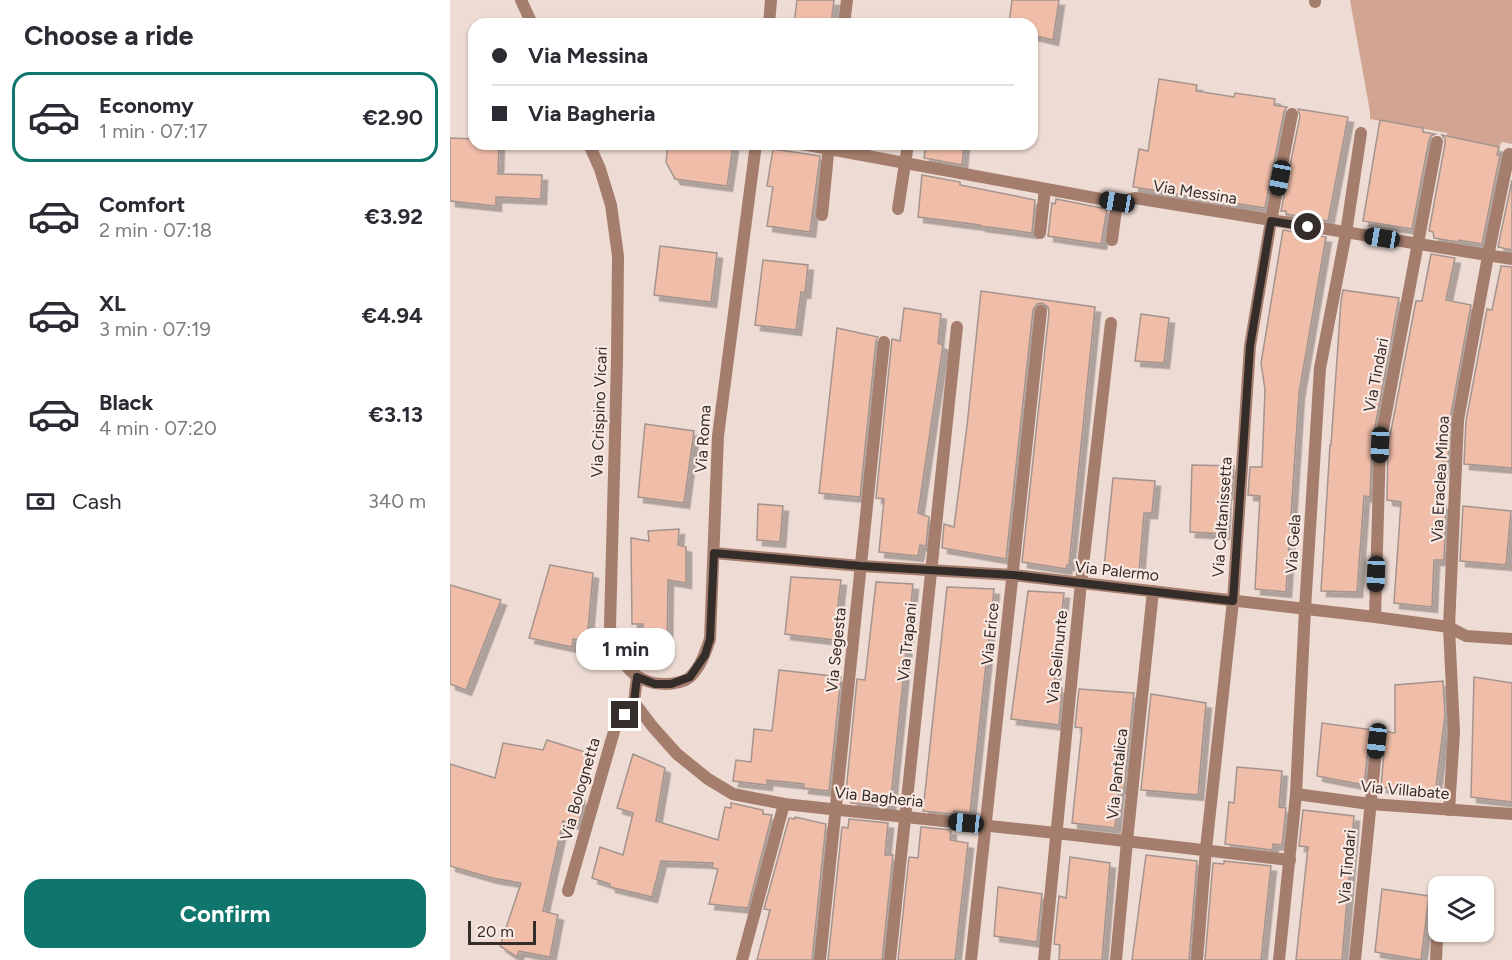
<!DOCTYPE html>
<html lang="en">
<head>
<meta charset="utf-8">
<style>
  :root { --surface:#fff; --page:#f7f7f7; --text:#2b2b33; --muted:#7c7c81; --line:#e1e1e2; --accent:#0f766e }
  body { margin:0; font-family:Figtree,sans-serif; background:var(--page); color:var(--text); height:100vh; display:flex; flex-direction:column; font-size:22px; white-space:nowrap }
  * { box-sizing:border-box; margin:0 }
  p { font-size:20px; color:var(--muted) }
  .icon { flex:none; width:33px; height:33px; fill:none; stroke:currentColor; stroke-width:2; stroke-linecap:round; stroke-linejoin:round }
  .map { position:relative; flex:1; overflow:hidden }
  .panel { display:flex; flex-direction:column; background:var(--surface); width:450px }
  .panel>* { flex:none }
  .guide { position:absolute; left:18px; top:18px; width:570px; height:132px; border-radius:18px; box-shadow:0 2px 4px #0004; display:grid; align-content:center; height:132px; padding:0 24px; background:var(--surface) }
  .buttons { position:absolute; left:978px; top:876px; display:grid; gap:12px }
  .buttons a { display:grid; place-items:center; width:66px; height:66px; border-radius:12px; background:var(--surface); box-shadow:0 2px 4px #0004; font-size:30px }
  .scale { position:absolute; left:18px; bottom:15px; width:68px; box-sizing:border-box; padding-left:6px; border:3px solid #342d2a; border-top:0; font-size:16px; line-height:21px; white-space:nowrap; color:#342d2a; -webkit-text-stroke:4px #fae9e2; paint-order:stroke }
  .end { position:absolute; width:27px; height:27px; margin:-14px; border:8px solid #342d2a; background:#fff; box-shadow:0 0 0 3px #fff }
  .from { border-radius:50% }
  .bubble { position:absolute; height:42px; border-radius:18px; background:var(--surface); box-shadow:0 2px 4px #0004; font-size:20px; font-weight:700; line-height:42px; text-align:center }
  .car { position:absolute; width:18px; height:36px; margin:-18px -9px; border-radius:8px; box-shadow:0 0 4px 2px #0007; background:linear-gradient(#222 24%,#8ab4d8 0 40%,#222 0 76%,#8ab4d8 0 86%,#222 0) }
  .guide b { display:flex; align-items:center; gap:21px; height:57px; font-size:22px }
  .guide b+b { border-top:2px solid var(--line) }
  .guide i { width:15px; height:15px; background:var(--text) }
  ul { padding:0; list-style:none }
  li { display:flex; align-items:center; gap:18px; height:90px; margin:0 12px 9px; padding:0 12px; border:3px solid transparent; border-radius:18px }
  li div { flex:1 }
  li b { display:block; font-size:22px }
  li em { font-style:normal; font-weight:700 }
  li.on { border-color:var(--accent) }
  li>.icon { width:54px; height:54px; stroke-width:1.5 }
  h2 { padding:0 24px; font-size:27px; line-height:72px }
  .pay { display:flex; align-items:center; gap:15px; height:66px; padding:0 24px; font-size:22px }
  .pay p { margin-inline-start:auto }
  .action { display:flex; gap:12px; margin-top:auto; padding:12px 24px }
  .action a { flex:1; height:69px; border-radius:18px; background:var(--accent); color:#fff; font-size:24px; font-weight:700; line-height:69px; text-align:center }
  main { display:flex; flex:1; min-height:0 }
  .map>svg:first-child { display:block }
</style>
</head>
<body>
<main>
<section class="panel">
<h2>Choose a ride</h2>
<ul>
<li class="on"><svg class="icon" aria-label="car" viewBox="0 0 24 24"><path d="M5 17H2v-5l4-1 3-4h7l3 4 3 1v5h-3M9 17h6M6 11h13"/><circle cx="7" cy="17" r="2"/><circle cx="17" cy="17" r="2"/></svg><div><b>Economy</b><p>1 min · 07:17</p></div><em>€2.90</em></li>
<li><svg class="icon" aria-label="car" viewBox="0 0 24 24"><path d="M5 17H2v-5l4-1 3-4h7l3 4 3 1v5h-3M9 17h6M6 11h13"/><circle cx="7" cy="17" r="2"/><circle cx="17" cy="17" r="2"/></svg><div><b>Comfort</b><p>2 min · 07:18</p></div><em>€3.92</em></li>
<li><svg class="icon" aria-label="car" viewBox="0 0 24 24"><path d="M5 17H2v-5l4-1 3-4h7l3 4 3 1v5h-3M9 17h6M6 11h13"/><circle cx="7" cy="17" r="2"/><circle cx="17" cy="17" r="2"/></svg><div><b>XL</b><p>3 min · 07:19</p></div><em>€4.94</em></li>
<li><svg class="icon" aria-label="car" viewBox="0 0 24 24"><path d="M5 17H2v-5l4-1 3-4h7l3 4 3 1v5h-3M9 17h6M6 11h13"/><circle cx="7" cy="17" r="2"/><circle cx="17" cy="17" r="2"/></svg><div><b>Black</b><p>4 min · 07:20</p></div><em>€3.13</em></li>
</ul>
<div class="pay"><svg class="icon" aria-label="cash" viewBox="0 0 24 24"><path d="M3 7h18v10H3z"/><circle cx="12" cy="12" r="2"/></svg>Cash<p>340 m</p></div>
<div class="action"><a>Confirm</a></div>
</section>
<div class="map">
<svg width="1062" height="960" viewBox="0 0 1062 960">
  <defs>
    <filter id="shadow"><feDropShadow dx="5.5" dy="5.5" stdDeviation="0" flood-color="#0004"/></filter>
  </defs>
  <rect width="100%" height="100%" fill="#eddbd4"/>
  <path fill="#d2a593" d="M900,0H1062V144L1052,142L1049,147L997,137V133L920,119V112Z"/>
  <g fill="#efbda8" stroke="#a4948e" stroke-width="1.5" filter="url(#shadow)">
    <path d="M347,0H384L381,24H344Z"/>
    <path d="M562,0H609L603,40L582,35V24H559Z"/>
    <path d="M709,79L747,85L746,91L784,97L785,93L825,99L824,105L837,107L834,112L815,208L683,187L689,149L698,151Z"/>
    <path d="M848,109L898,117L878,221L836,214V211H831L850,116Z"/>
    <path d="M930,120L973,128V132L985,134L981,136L979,140L962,229L913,221Z"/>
    <path d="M992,135L1049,147L1047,155H1050L1032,244L1009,240L1008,242L984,238L983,232L979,231L995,144V139Z"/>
    <path d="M0,138L24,139V144H49L48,174L92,175L91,199L46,197V206L0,201Z"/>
    <path d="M218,144H268L283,146L277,186L225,179L216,162Z"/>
    <path d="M476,144H514L512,165L474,158Z"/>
    <path d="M323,149L370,156L360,232L317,226L323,187L317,186Z"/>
    <path d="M472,175L510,182V185L585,200L582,233L530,226V225L468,217Z"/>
    <path d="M1062,180V250L1048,247Z"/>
    <path d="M606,199L657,209L651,244L598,236L602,203L605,204Z"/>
    <path d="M833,230L876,237L849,393L836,592L805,589L810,496L798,495L800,467H812L815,390L811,363Z"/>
    <path d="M210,246L267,253L261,302L204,295Z"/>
    <path d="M981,254L1005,258L996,300L1021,305L1000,419L998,463L993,462L987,503L996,504L994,560H984L982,607L944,603L951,502L937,500L938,446L966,301H972Z"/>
    <path d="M313,260L358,265L355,293L351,292L346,330L305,325Z"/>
    <path d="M1051,266L1062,267V468L1014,464L1016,421L1037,309L1042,310Z"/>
    <path d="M893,290L949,298L922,443L920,497L914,496L907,592L871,591L880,445H881L891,301Z"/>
    <path d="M531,291L645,307L619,565H617L616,569L572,562L599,312L598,307L592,303L587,304L583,310L556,559L492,548L494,524L504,527L517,426Z"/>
    <path d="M454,308L491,314L488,343L493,345L468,513L479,517L476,546L470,545L468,556L429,552L434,499L426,498L442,339L450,341Z"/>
    <path d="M691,314L719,318L714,363L685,361Z"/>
    <path d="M387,328L428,337L426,341L410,497L369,493Z"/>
    <path d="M195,424L244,431L234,503L188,497Z"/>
    <path d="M742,465L784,466L782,494H776L774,534L740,532Z"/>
    <path d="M663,478L705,481L702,513H694L689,572L654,567Z"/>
    <path d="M308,504L333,506L330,542L307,540Z"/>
    <path d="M1013,506L1061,511L1056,565L1010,561Z"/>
    <path d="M229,529L228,545L236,547V583L218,580L217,651L193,650V624H182L181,538L199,541L198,531Z"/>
    <path d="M100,565L143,573L137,641L123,639L122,647L79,638Z"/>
    <path d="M341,577L391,580L384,640L335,634Z"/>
    <path d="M426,582L463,584L440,807L401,803L402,793L396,792L407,679L415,680Z"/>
    <path d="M0,585L51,600L16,690L0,684Z"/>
    <path d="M497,587L544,589L520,813L504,811L503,814L473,811Z"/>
    <path d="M578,591L614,593L604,687L612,688L609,725L561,719Z"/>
    <path d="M329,670L391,677L379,791L353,788L354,784L317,780V785L283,781L286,760L301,762L304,729L322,731Z"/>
    <path d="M1024,677L1062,683V802L1021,797Z"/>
    <path d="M993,681L995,715L985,794L931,787L935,741L932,735L928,733L923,734L919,740L914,785L867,776L872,723L945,733V685Z"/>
    <path d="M629,689L684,693L674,789L669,788L665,828L622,823L632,728L625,727Z"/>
    <path d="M701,694L756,703L748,795L691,790Z"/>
    <path d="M97,740L138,753L127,798L135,801L128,825L113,821L93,911L108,915L100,957L69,951L67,957L50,946L71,883L42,878L0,866V764L45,778L53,743L93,750Z"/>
    <path d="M183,754L215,768L206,821L268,840L275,807L281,808V803L313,810V814L322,815L298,908L259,904L268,869L262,868L263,863L211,861L202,897L160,887V884L142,878L150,847L173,855L183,813L167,808Z"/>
    <path d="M787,767L832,771L829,807L836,808L832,845L823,844L822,850L775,844L779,802L784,803Z"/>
    <path d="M853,810L904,816L892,960H846L858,847L849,846Z"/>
    <path d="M345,817L376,824L362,960H307L320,910L314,909L339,818L345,819Z"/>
    <path d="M399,819L438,823L435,855H443L432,960H378L392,827L398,828Z"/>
    <path d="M471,827L501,830L500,840L518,843L505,960H448L459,857L468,858Z"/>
    <path d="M696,855L747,861L739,960H682Z"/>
    <path d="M620,857L660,863L652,960H609L610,945L604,944L609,896L616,898Z"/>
    <path d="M774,861L821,866L811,960H755L763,863L774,864Z"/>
    <path d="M548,887L592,894L587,942L544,936Z"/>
    <path d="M932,889L979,896L971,960L925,952Z"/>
  </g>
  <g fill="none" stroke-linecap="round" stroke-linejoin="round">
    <g stroke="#a57d6c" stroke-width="12">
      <path d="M865,2V0"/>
      <path d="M394,24L397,0"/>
      <path d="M352,144L667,202L685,198L1062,259"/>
      <path d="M448,209L458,144"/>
      <path d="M372,215L379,144"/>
      <path d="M590,233L595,189"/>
      <path d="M662,240L667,202"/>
      <path d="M264,553L411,566L563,575L925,617L999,627L1016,636L1062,639"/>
      <path d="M925,617L930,445L987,142"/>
      <path d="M187,677L184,702L202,726L227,754L258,779L283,794L334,804L606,833L840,860"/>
      <path d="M846,794L920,804L1062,814"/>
      <path d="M999,810L1004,732L999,627L1008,420L1038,256L1059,154"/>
      <path d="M118,891L165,728L184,702"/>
      <path d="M292,960L334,804"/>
      <path d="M370,960L434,342"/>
      <path d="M440,960L507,327"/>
      <path d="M521,960L591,311"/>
      <path d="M594,960L631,583L661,323"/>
      <path d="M666,960L677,841L703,591"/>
      <path d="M747,960L756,849L783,601L800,346L821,221L842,114"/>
      <path d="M829,960L846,794L855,609L870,368L896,233L911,133"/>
      <path d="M905,960L927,741"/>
      <path d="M986,960L988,915"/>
    </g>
    <g stroke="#a57d6c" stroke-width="12">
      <path d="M71,0L82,24"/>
      <path d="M319,24L321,0"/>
      <path d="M139,144L150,169L161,205L168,256L167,360L160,626C164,656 181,684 215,684C222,684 236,682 241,676C251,666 256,651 260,639L268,436L306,144"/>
    </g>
  </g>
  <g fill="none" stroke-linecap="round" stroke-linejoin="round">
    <path stroke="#342d2a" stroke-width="8" d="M175,715L184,702L187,677L205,684H221L240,677L255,655L260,639L264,553L411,566L563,575L783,601L800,346L821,221L858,227"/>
  </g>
  <g text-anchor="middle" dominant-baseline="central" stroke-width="4.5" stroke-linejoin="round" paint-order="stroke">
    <g font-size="16" fill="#342d2a" stroke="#fae9e2">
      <text transform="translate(745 192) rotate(9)">Via Messina</text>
      <text transform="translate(926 375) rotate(-79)">Via Tindari</text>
      <text transform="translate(149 412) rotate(-88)">Via Crispino Vicari</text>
      <text transform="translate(253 439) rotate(-86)">Via Roma</text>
      <text transform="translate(990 479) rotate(-87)">Via Eraclea Minoa</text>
      <text transform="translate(772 517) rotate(-86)">Via Caltanissetta</text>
      <text transform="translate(843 544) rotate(-86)">Via Gela</text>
      <text transform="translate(667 571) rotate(6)">Via Palermo</text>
      <text transform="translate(540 634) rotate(-84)">Via Erice</text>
      <text transform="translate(457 642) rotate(-84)">Via Trapani</text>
      <text transform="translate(386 650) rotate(-84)">Via Segesta</text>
      <text transform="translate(607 657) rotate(-84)">Via Selinunte</text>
      <text transform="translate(667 774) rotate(-84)">Via Pantalica</text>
      <text transform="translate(130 789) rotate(-74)">Via Bolognetta</text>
      <text transform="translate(955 790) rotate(5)">Via Villabate</text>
      <text transform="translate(429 797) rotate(6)">Via Bagheria</text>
      <text transform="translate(897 867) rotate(-85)">Via Tindari</text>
    </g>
  </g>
</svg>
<div class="buttons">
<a><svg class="icon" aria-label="layers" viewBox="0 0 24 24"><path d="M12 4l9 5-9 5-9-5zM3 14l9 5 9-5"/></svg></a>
</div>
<div class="scale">20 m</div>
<i class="end from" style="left:858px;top:227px"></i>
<i class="end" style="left:175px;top:715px"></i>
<div class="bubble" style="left:126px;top:628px;width:99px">1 min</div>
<i class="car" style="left:830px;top:178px;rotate:191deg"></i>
<i class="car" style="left:667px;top:202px;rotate:280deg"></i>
<i class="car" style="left:932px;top:238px;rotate:279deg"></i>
<i class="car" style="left:930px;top:445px;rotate:182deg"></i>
<i class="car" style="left:926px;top:574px;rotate:182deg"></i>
<i class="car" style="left:927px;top:741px;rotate:187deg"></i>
<i class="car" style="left:516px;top:823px;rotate:276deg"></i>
<div class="guide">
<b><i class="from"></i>Via Messina</b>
<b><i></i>Via Bagheria</b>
</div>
</div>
</main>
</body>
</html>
